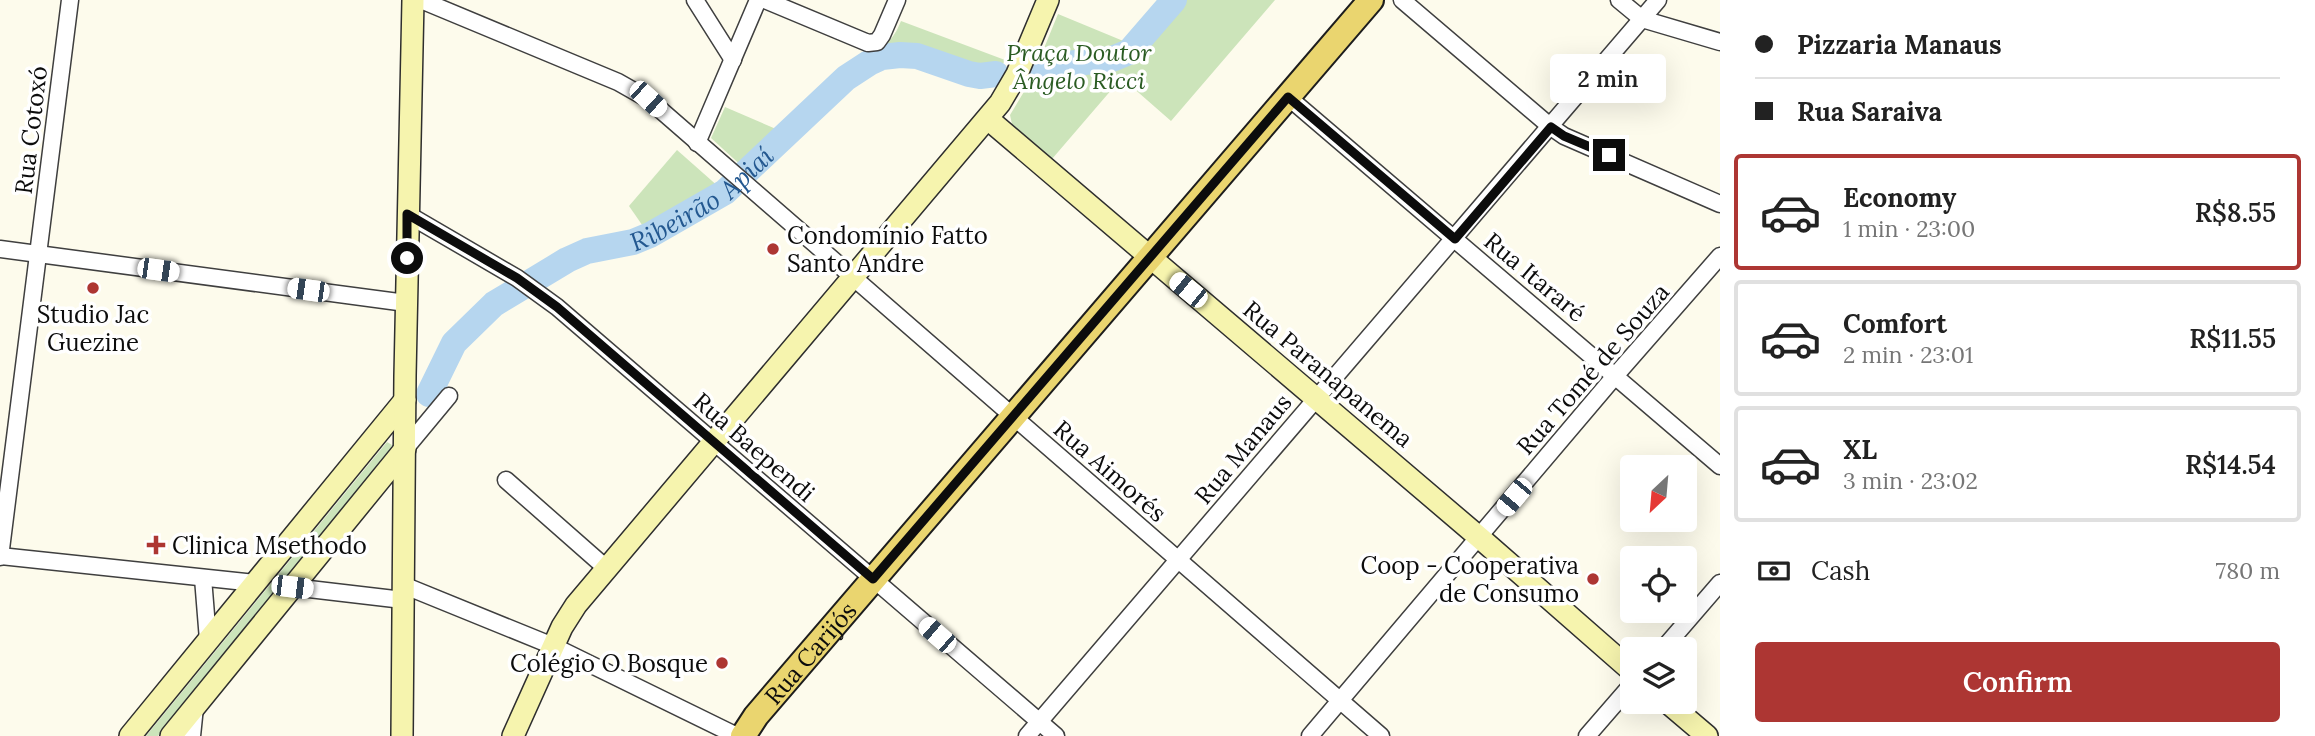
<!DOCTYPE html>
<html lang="en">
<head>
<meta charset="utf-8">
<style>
  :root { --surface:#fff; --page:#f2f2f2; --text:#222; --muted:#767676; --line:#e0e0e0; --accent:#ad3633 }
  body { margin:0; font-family:Lora,serif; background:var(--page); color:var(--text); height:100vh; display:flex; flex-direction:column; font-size:26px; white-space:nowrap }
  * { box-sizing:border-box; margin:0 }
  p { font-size:23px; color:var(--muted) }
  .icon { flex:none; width:38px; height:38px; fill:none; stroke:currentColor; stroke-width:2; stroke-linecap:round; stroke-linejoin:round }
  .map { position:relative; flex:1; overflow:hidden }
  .drawer { display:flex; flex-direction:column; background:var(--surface); width:595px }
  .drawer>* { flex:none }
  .top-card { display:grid; align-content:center; height:154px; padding:0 35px; background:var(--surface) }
  .needle { width:46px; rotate:206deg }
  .buttons { position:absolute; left:1620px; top:455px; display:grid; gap:14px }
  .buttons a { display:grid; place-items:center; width:77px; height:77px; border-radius:7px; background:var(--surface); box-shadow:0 7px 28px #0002; font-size:35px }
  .end { position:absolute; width:32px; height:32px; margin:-16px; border:9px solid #0c0c0c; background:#fff; box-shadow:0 0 0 4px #fff }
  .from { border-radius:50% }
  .bubble { position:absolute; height:49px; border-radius:7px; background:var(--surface); box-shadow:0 7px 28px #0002; font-size:23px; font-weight:600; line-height:49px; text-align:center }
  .car { position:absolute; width:21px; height:42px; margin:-21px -10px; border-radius:9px; box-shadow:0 0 5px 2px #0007; background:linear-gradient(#fff 24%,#345 0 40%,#fff 0 76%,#345 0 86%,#fff 0) }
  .top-card b { display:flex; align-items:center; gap:24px; height:66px; font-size:26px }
  .top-card b+b { border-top:2px solid var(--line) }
  .top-card i { width:18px; height:18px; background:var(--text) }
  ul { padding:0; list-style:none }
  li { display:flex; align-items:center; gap:21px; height:116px; margin:0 14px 10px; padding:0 21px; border:4px solid var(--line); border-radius:7px }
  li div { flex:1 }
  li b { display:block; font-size:26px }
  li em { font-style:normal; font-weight:600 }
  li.current { border-color:var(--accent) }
  li>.icon { width:63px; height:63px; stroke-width:1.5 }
  .pay { display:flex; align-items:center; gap:18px; height:77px; padding:0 35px; font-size:26px }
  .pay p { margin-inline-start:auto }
  .cta { display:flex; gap:14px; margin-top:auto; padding:14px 35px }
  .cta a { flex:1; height:80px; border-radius:7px; background:var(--accent); color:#fff; font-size:28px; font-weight:600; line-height:80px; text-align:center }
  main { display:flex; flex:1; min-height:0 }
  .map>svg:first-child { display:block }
</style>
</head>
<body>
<main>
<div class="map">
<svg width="1720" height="736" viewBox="0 0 1720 736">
  <rect width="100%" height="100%" fill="#fdfbec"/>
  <g fill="#cce4ba">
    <path d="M1180,0H1275L1171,121L1131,86L1119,81L1052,159L1012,124L1010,115L1031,80L1058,14L1133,45L1123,58H1133Z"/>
    <path d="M901,21L1005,60L993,83L919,53L862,55C883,50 893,41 901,21Z"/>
    <path d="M725,107L783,132L745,169L711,138Z"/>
    <path d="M677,150L720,188L647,232L629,206Z"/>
    <path d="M387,442L392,445L391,448L158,736H146Z"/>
  </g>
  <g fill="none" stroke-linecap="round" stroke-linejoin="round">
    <g stroke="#b6d6ef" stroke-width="26">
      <path d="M1040,67L1112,59L1129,52L1174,0"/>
      <path id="s1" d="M429,394L454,343L494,304L567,260L587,251L633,242L650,235L725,192L846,78L869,63L882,57L900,55L917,56L969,74L980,76L996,74"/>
    </g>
    <defs>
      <g id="street">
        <path d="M421,0L618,82L648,99L1381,736"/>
        <path d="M695,0L733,60"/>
        <path d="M765,0L868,43L877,42L882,35L897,0"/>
        <path d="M1402,0L1551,127L1564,136L1720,204"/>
        <path d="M1619,0L1642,19L1720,42"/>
        <path d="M1288,97L1720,466"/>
        <path d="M697,143L758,0"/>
        <path d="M407,214L517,278L557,307L1056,736"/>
        <path d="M0,249L406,303"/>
        <path d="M405,449L449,396"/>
        <path d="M506,480L606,568"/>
        <path d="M0,556L255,583"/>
        <path d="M0,557L70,0"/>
        <path d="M203,578L208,640"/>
        <path d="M403,585L553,646L737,736"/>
        <path d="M292,587L403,600"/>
        <path d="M1663,649L1720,583"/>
        <path d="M192,736L195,707"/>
        <path d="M1027,736L1658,0"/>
        <path d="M1310,736L1615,376L1720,256"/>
        <path d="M1587,736L1633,683"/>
      </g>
      <g id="secondary">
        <path d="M988,119L1480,538L1633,672"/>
        <path d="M1667,702L1707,736"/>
        <path d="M130,736L405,400"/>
        <path d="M171,736L405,449"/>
        <path d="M402,736L405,376L413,0"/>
        <path d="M513,736L562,627L576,605L1000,103L1017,74L1048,0"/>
      </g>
      <g id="primary">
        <path id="s2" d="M743,736L756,716L1371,0"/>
      </g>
    </defs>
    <use href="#street" stroke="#3f3f3f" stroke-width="19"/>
    <use href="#secondary" stroke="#2e2e2e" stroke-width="24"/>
    <use href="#primary" stroke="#1d1d1d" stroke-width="28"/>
    <use href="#street" stroke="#fff" stroke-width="16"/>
    <use href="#secondary" stroke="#f6f4ae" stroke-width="21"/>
    <use href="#primary" stroke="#ead56f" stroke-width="24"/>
  </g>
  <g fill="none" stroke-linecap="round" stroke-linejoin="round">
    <path stroke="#0c0c0c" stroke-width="9" d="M407,258V214L517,278L557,307L873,579L1288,97L1455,239L1551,127L1564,136L1609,155"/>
  </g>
  <g fill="#ad3633" stroke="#fff" stroke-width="2.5">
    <circle cx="773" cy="249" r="7"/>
    <circle cx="93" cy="288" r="7"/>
    <path d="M152.5 534.5h7v7h7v7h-7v7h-7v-7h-7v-7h7z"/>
    <circle cx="1593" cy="579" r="7"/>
    <circle cx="722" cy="663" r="7"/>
  </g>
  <g text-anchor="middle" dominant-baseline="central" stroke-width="7" stroke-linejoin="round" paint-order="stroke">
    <g font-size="24" font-style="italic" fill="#2b5c23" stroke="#fff">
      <text x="1079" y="52">Praça Doutor<tspan x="1079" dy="28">Ângelo Ricci</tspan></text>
    </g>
    <g font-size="24" fill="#0c0c0c" stroke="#fff">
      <text transform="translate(31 130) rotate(-83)">Rua Cotoxó</text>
      <text transform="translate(1535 277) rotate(40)">Rua Itararé</text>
      <text transform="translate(1593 369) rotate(-49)">Rua Tomé de Souza</text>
      <text transform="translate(1328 374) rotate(40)">Rua Paranapanema</text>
      <text transform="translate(754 447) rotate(41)">Rua Baependi</text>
      <text transform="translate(1243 449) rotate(-50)">Rua Manaus</text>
      <text transform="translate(1110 471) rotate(41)">Rua Aimorés</text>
      <text stroke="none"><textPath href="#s2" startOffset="107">Rua Carijós</textPath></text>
    </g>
    <g font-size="24" fill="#0c0c0c" stroke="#fff" text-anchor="start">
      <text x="787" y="235">Condomínio Fatto<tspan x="787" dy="28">Santo Andre</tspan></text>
      <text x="93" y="314" text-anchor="middle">Studio Jac<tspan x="93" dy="28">Guezine</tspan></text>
      <text x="172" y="545">Clinica Msethodo</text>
      <text x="1579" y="565" text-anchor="end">Coop - Cooperativa<tspan x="1579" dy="28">de Consumo</tspan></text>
      <text x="708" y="663" text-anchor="end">Colégio O Bosque</text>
    </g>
    <g font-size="26" font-style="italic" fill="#235890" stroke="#fff">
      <text stroke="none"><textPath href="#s1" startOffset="348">Ribeirão Apiaí</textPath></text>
    </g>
  </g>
</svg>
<div class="buttons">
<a><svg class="needle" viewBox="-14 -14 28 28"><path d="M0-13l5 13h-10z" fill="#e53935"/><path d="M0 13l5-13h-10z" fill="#767676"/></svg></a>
<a><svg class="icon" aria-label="locate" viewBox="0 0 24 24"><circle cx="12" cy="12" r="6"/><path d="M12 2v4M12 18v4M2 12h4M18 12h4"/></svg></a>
<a><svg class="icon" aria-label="layers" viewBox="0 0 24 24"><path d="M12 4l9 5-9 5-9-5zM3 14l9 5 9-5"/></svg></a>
</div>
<i class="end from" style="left:407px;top:258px"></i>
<i class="end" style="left:1609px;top:155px"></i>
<div class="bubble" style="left:1550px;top:54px;width:116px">2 min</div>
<i class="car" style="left:648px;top:99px;rotate:132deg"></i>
<i class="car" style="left:158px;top:270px;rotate:98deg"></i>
<i class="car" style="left:308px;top:290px;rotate:278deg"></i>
<i class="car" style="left:1188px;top:290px;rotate:309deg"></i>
<i class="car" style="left:1514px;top:497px;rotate:220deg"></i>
<i class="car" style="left:292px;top:587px;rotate:97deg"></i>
<i class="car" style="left:937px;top:635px;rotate:311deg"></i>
</div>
<section class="drawer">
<div class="top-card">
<b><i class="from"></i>Pizzaria Manaus</b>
<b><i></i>Rua Saraiva</b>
</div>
<ul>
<li class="current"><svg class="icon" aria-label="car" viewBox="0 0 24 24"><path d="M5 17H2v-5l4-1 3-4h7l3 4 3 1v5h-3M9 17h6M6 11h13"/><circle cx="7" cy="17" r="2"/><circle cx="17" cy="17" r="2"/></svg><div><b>Economy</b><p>1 min · 23:00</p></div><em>R$8.55</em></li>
<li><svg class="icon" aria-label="car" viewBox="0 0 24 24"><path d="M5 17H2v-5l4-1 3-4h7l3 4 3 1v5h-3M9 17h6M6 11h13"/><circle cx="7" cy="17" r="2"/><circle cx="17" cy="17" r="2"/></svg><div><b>Comfort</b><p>2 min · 23:01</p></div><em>R$11.55</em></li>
<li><svg class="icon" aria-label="car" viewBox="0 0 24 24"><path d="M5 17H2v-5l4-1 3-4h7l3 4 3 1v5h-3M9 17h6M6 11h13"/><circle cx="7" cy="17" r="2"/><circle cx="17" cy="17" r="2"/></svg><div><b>XL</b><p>3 min · 23:02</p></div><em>R$14.54</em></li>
</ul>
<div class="pay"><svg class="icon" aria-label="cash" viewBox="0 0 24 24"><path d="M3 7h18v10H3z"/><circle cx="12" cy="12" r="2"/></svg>Cash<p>780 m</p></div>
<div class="cta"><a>Confirm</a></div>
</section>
</main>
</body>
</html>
